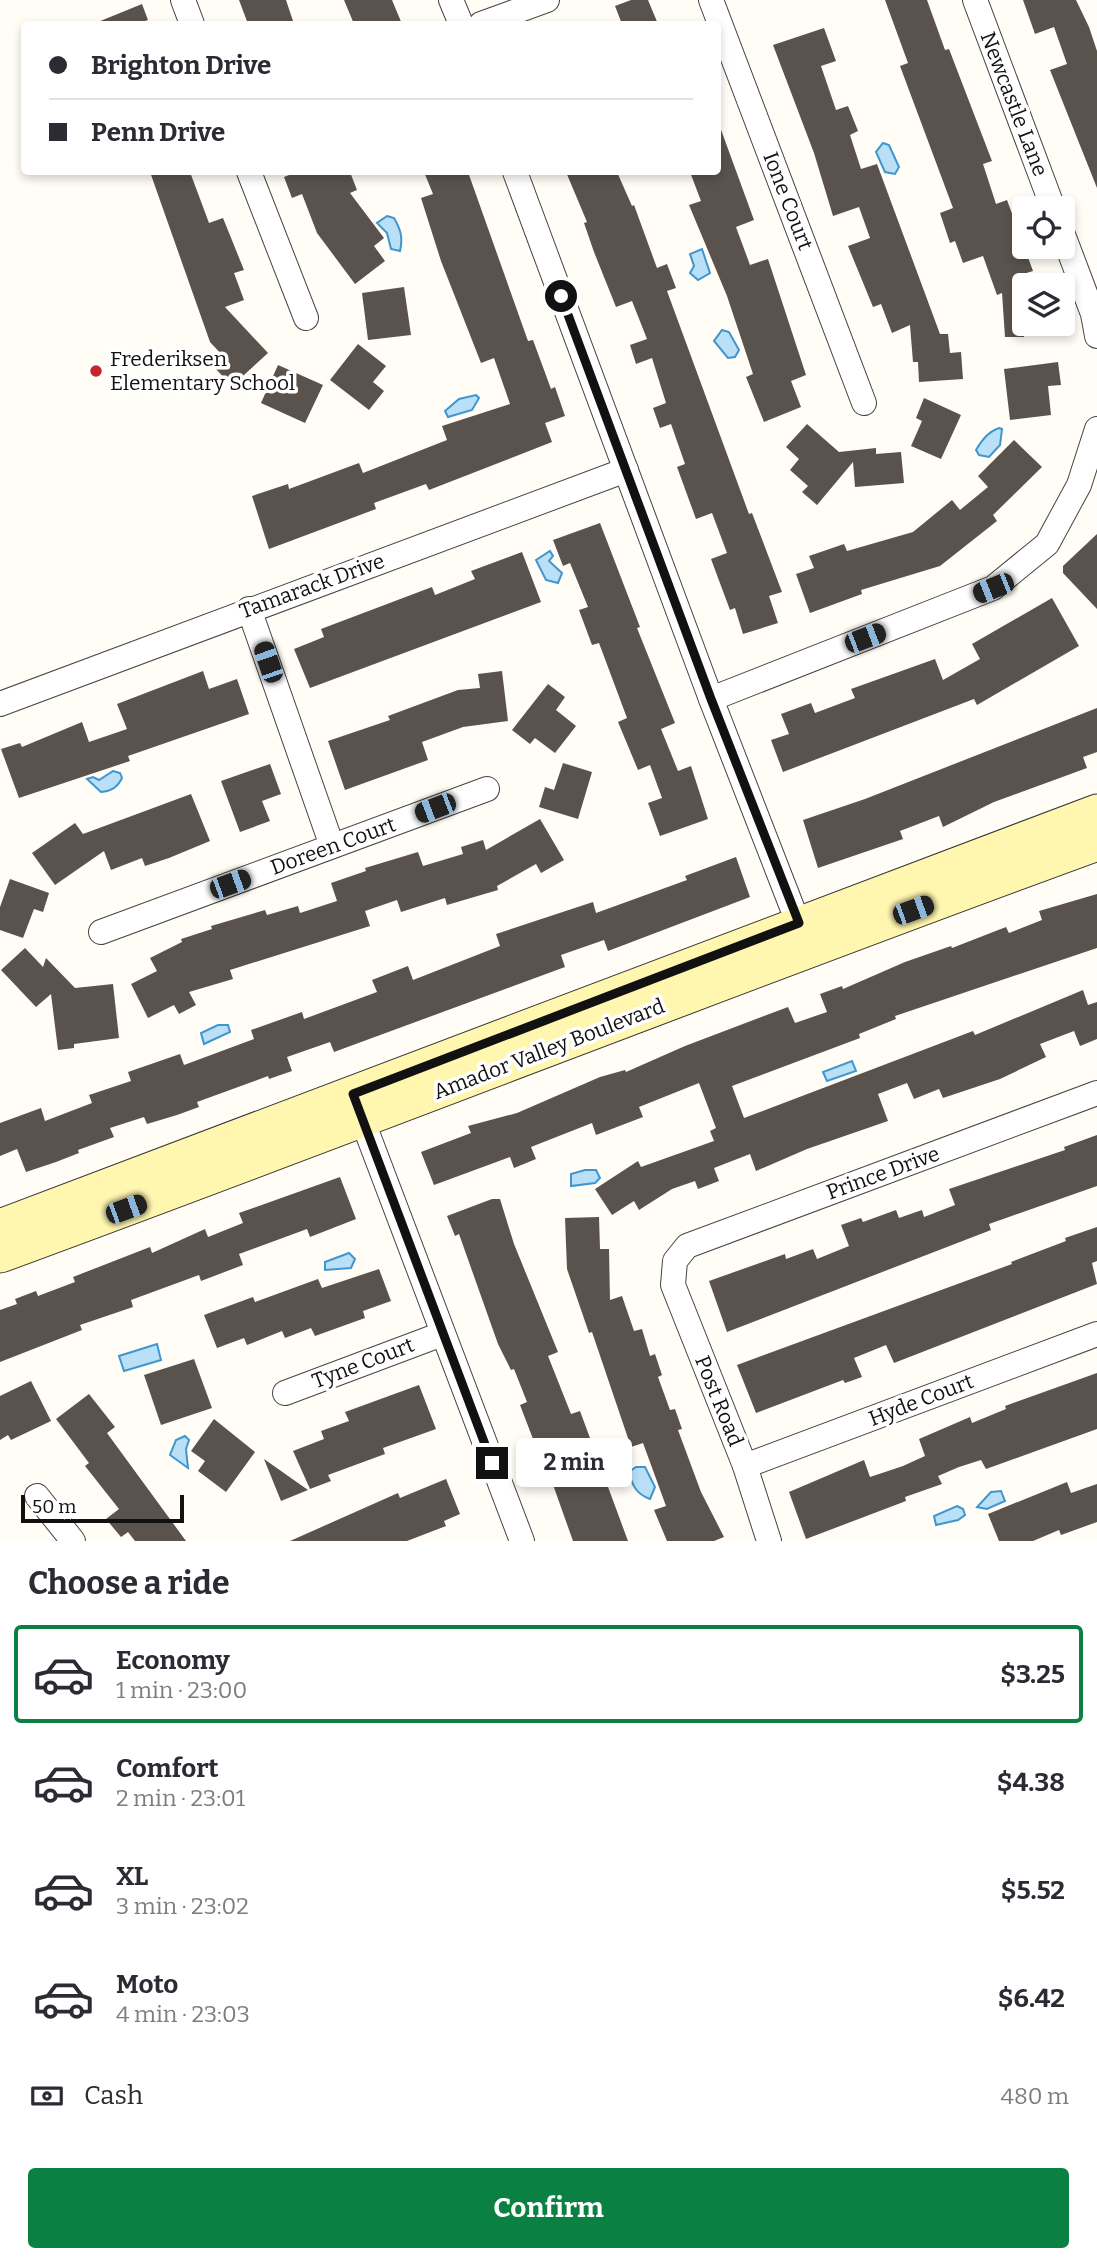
<!DOCTYPE html>
<html lang="en">
<head>
<meta charset="utf-8">
<style>
  :root { --surface:#fff; --page:#f7f7f7; --text:#2b2b33; --muted:#7c7c81; --line:#e1e1e2; --accent:#0b8043 }
  body { margin:0; font-family:Bitter,serif; background:var(--page); color:var(--text); height:100vh; display:flex; flex-direction:column; font-size:26px; white-space:nowrap }
  * { box-sizing:border-box; margin:0 }
  p { font-size:23px; color:var(--muted) }
  .icon { flex:none; width:38px; height:38px; fill:none; stroke:currentColor; stroke-width:2; stroke-linecap:round; stroke-linejoin:round }
  .map { position:relative; height:1541px; overflow:hidden }
  .side { display:flex; flex-direction:column; background:var(--surface); flex:1 }
  .side>* { flex:none }
  .guide { position:absolute; left:21px; top:21px; width:700px; height:154px; border-radius:7px; box-shadow:0 4px 10px #0003; display:grid; align-content:center; height:154px; padding:0 28px; background:var(--surface) }
  .controls { position:absolute; left:1012px; top:196px; display:grid; gap:14px }
  .controls a { display:grid; place-items:center; width:63px; height:63px; border-radius:7px; background:var(--surface); box-shadow:0 4px 10px #0003; font-size:35px }
  .scale { position:absolute; left:21px; bottom:18px; width:163px; box-sizing:border-box; padding-left:7px; border:4px solid #111; border-top:0; font-size:19px; line-height:24px; white-space:nowrap; color:#111; -webkit-text-stroke:5px #fff; paint-order:stroke }
  .end { position:absolute; width:32px; height:32px; margin:-16px; border:9px solid #111; background:#fff; box-shadow:0 0 0 4px #fff }
  .from { border-radius:50% }
  .bubble { position:absolute; height:49px; border-radius:7px; background:var(--surface); box-shadow:0 4px 10px #0003; font-size:23px; font-weight:700; line-height:49px; text-align:center }
  .car { position:absolute; width:21px; height:42px; margin:-21px -10px; border-radius:9px; box-shadow:0 0 5px 2px #0007; background:linear-gradient(#222 24%,#8ab4d8 0 40%,#222 0 76%,#8ab4d8 0 86%,#222 0) }
  .guide b { display:flex; align-items:center; gap:24px; height:66px; font-size:26px }
  .guide b+b { border-top:2px solid var(--line) }
  .guide i { width:18px; height:18px; background:var(--text) }
  ul { padding:0; list-style:none }
  li { display:flex; align-items:center; gap:21px; height:98px; margin:0 14px 10px; padding:0 14px; border:4px solid transparent; border-radius:7px }
  li div { flex:1 }
  li b { display:block; font-size:26px }
  li em { font-style:normal; font-weight:700 }
  li.current { border-color:var(--accent) }
  li>.icon { width:63px; height:63px; stroke-width:1.5 }
  h2 { padding:0 28px; font-size:32px; line-height:84px }
  .pay { display:flex; align-items:center; gap:18px; height:77px; padding:0 28px; font-size:26px }
  .pay p { margin-inline-start:auto }
  .cta { display:flex; gap:14px; margin-top:auto; padding:14px 28px }
  .cta a { flex:1; height:80px; border-radius:7px; background:var(--accent); color:#fff; font-size:28px; font-weight:700; line-height:80px; text-align:center }
  .map>svg:first-child { display:block }
</style>
</head>
<body>
<div class="map">
<svg width="1097" height="1541" viewBox="0 0 1097 1541">
  <rect width="100%" height="100%" fill="#fffdf5"/>
  <g fill="#b9e0f7" stroke="#3f96cf" stroke-width="2">
    <path d="M883,143L889,145L899,167L895,174L885,172L876,152Z"/>
    <path d="M387,216L394,218C401,230 403,238 400,251L391,249L387,233L377,223Z"/>
    <path d="M702,249L710,273L698,280L690,273L694,266L690,254Z"/>
    <path d="M722,330L729,332L739,350L735,357L728,358L714,341Z"/>
    <path d="M476,395L479,398L472,410L448,417L445,411L459,399Z"/>
    <path d="M999,428L1002,429L1000,445L989,457L979,455L976,450C982,440 988,432 999,428Z"/>
    <path d="M550,551L553,556L549,561L562,573L558,583L546,580L536,560Z"/>
    <path d="M113,771L120,773L122,778C117,788 111,791 101,792L87,779L93,777L99,780Z"/>
    <path d="M218,1025H228L230,1032L204,1044L201,1033Z"/>
    <path d="M852,1061L856,1071L827,1081L823,1072Z"/>
    <path d="M585,1170H596L600,1178L595,1183L571,1186V1174Z"/>
    <path d="M349,1253L355,1259L351,1268L325,1270V1262Z"/>
    <path d="M157,1344L161,1360L124,1371L119,1356Z"/>
    <path d="M185,1436L189,1440L186,1449L188,1468L170,1455L176,1440Z"/>
    <path d="M636,1467H645L655,1487L650,1499C636,1494 632,1485 629,1472Z"/>
    <path d="M1001,1491L1005,1501L987,1509L977,1507L991,1492Z"/>
    <path d="M957,1506L963,1509L965,1515L958,1520L936,1525L934,1516Z"/>
  </g>
  <g fill="#5a524d">
    <path d="M239,0H286L294,24H248Z"/>
    <path d="M344,0H392L402,24H354Z"/>
    <path d="M631,0H648L658,24H622L615,6Z"/>
    <path d="M885,0H927L945,50L949,49L992,161L983,164L996,204L1007,200L1033,271L1020,275L1024,287V337H1005L1002,293L997,295L983,256L963,263L955,241L950,243L940,213L953,208L900,66L908,63Z"/>
    <path d="M1023,0H1076L1089,27L1097,51V188L1050,70L1067,64L1054,27L1035,34Z"/>
    <path d="M142,4L148,20L136,24H93Z"/>
    <path d="M824,28L836,61L821,66L836,110L848,106L858,131L850,135L861,169L877,164L940,334H948L950,353L961,352L963,379L919,382L918,362H913L910,325L892,333L881,304L873,307L848,246L870,238L859,207L833,216L814,153L773,45Z"/>
    <path d="M720,127L754,220L736,227L750,265L768,259L806,375L791,381L801,407L764,422L746,377L753,374L727,296L689,205L701,201L690,172H718Z"/>
    <path d="M150,172H190L209,223L223,218L244,270L234,273L244,300L225,307L268,353L232,386L213,366L223,356L210,342Z"/>
    <path d="M297,172H350L357,190L350,193L384,238L374,246L385,261L355,284L317,233L302,194L292,198L284,177Z"/>
    <path d="M424,172H468L528,341L533,340L551,389L555,387L565,416L545,423L552,442L429,490L426,484L374,503L376,509L269,549L252,496L288,484L289,489L359,463L363,473L447,440L442,426L510,404L494,358L481,363L441,261L421,198L433,194Z"/>
    <path d="M566,172H617L632,206L634,205L657,268L667,264L676,288L667,291L749,514L752,513L782,592L769,596L778,623L743,634L735,608L730,610L711,559L727,553L712,513L696,519L677,467L685,464L671,424L660,428L653,408L666,403L652,358L636,364L630,345L647,339L632,301L616,307L594,252L584,223L587,222Z"/>
    <path d="M404,287L411,335L368,340L362,293Z"/>
    <path d="M358,344L386,366L373,382L384,391L369,410L330,380Z"/>
    <path d="M1058,362L1061,385L1048,386L1051,415L1010,420L1004,369Z"/>
    <path d="M278,365L323,385L305,423L261,403Z"/>
    <path d="M924,398L961,415L941,459L911,446L922,421L916,418Z"/>
    <path d="M807,424L839,452L876,448V454L901,452L904,483L855,487L853,462L817,505L802,492L808,486L790,470L799,459L786,447Z"/>
    <path d="M1014,440L1042,467L993,515L997,521L940,566L861,590L862,594L810,613L796,574L814,568L809,556L844,544L847,551L913,532L952,500L960,510L988,487L978,476Z"/>
    <path d="M600,523L640,627L637,628L675,723L661,729L678,771L691,766L708,819L660,836L648,803L662,798L650,765L638,770L618,722L627,718L599,643L592,645L579,610L588,607L570,563L563,566L553,540Z"/>
    <path d="M1097,534V609L1063,573V566Z"/>
    <path d="M522,552L541,602L310,688L294,649L324,637L321,629L432,587L435,595L475,579L471,571Z"/>
    <path d="M1052,598L1079,646L977,705L974,699L783,772L771,740L789,734L781,714L811,703L815,713L855,698L851,689L935,659L943,680L980,659L972,644Z"/>
    <path d="M203,671L209,689L237,679L249,714L128,756L130,761L19,798L1,749L20,743L22,747L82,722L89,742L127,729L117,704Z"/>
    <path d="M502,671L508,721L463,727L422,742L428,760L345,790L328,741L390,720L388,716L458,690L480,688L478,674Z"/>
    <path d="M548,684L565,697L556,710L576,726L555,753L535,738L530,744L512,730Z"/>
    <path d="M1097,708V752L1083,757L1087,768L994,802L943,827L939,816L900,831L903,839L818,868L803,820L865,799Z"/>
    <path d="M563,763L592,772L578,819L539,807L545,787L554,790Z"/>
    <path d="M270,764L281,794L262,801L270,821L240,832L221,781Z"/>
    <path d="M191,794L210,841L169,858L145,866L142,858L111,870L104,851L55,885L32,853L75,823L83,834Z"/>
    <path d="M540,819L564,860L541,873L536,864L497,886L498,890L447,905L445,898L401,912L397,900L365,911L370,926L230,970L233,979L189,992L196,1005L179,1014L174,1005L148,1018L131,984L157,971L150,958L182,942L181,939L212,929L211,926L265,910L267,915L298,906L300,913L337,901L331,883L366,871L365,868L418,852L423,866L463,854L461,847L483,840L486,850Z"/>
    <path d="M736,857L750,897L608,951L604,940L561,955L565,967L334,1052L330,1042L287,1057L292,1071L269,1079L268,1076L197,1102L199,1107L177,1115L147,1124L144,1117L110,1128L114,1137L78,1150L79,1153L56,1162L26,1172L17,1149L0,1156V1123L41,1108L45,1121L92,1103L89,1095L131,1081L128,1072L180,1054L184,1065L254,1039L251,1030L302,1012L304,1019L377,992L372,980L408,966L413,980L500,946L496,934L593,902L596,913L687,880L685,876Z"/>
    <path d="M10,879L49,893L43,912L34,909L23,938L0,930V907Z"/>
    <path d="M1097,894V948L895,1016L896,1019L859,1034L860,1038L732,1086L744,1118L973,1031L975,1035L1083,990L1088,1005L1097,1002V1039L1080,1046L1074,1031L1040,1044L1046,1057L1000,1079L943,1098L939,1089L914,1099L907,1083L878,1094L888,1121L807,1149L756,1171L750,1154L714,1168L719,1181L698,1189L695,1181L672,1189L639,1210L634,1201L612,1215L595,1189L638,1161L641,1167L714,1141L710,1131L716,1128L699,1083L639,1107L643,1117L596,1135L592,1123L531,1147L536,1159L514,1168L510,1157L434,1185L421,1152L471,1133L468,1126L517,1113L600,1077L625,1070L626,1072L685,1046L788,1007L795,1023L827,1012L820,994L842,986L843,989L905,962L951,946L952,948L1006,927L1009,933L1042,920L1039,911Z"/>
    <path d="M25,948L43,967L46,958L75,988L113,984L119,1038L74,1044V1048L58,1050L51,994L36,1007L1,970Z"/>
    <path d="M1097,1135V1186L989,1224L991,1230L727,1332L709,1281L785,1254L786,1259L813,1249L817,1259L849,1246L841,1225L861,1218L863,1222L896,1210L899,1218L922,1210L924,1217L955,1205L949,1189L1065,1150L1064,1147Z"/>
    <path d="M340,1177L356,1219L310,1237L307,1229L239,1254L243,1265L201,1281L199,1275L131,1300L133,1307L80,1325L82,1330L0,1362V1310L17,1304L15,1299L36,1291L38,1296L75,1282L73,1277L150,1247L152,1253L205,1229L208,1237L243,1223L239,1213Z"/>
    <path d="M492,1199H500L514,1244L558,1352L548,1356L571,1414L580,1411L628,1541H573L541,1451L538,1452L520,1405L527,1402L514,1369L511,1370L498,1344L459,1234L455,1236L447,1216Z"/>
    <path d="M599,1217L600,1249H609L610,1300L622,1296L634,1331L642,1329L650,1356L655,1354L662,1375L658,1377L670,1410L675,1409L682,1429L678,1430L701,1492L724,1537L714,1541H667L654,1510L666,1506L643,1443L631,1447L592,1332L589,1333L567,1269L565,1218Z"/>
    <path d="M1097,1227V1261L1092,1263L1097,1284L894,1363L886,1345L854,1358L862,1377L845,1383L843,1380L756,1413L737,1365L1012,1264L1011,1262L1066,1241L1065,1238Z"/>
    <path d="M379,1269L391,1301L363,1311L365,1318L315,1336L311,1328L285,1338L282,1331L247,1345L244,1338L217,1348L204,1315L253,1297L255,1302L318,1279L322,1288Z"/>
    <path d="M194,1359L212,1408L161,1425L144,1375Z"/>
    <path d="M1097,1373V1429L986,1469L981,1460L959,1467L938,1476L942,1484L905,1497L906,1501L806,1539L789,1492L864,1460L870,1477L903,1466L925,1456L919,1439L970,1417L972,1423L1006,1409L1005,1406Z"/>
    <path d="M31,1381L51,1421L11,1440L8,1435L0,1440V1396Z"/>
    <path d="M419,1385L436,1429L383,1448L385,1454L328,1475L331,1481L310,1489L293,1451L324,1439L321,1431L349,1421L345,1412Z"/>
    <path d="M89,1394L115,1427L107,1433L186,1541H135L128,1532L121,1537L106,1519L119,1509L85,1466L89,1463L56,1419Z"/>
    <path d="M214,1419L255,1452L226,1492L198,1471L205,1461L191,1451Z"/>
    <path d="M264,1459L308,1490L281,1501Z"/>
    <path d="M446,1479L460,1514L444,1521L446,1526L407,1541H290L398,1493L400,1498Z"/>
    <path d="M1067,1482L1071,1493L1097,1484V1522L1061,1535L1059,1530L1033,1541H999L988,1514Z"/>
  </g>
  <g fill="none" stroke-linecap="round" stroke-linejoin="round">
    <defs>
      <g id="street">
        <path d="M183,0L192,24"/>
        <path d="M451,0L461,24"/>
        <path d="M711,0L864,403"/>
        <path d="M975,0L1053,208"/>
        <path d="M481,24L547,0"/>
        <path d="M249,172L306,318"/>
        <path d="M515,172L711,699L804,938"/>
        <path d="M1062,232L1093,314L1097,336"/>
        <path d="M249,609L332,846"/>
        <path d="M711,699L993,588L1047,544L1079,485L1097,429"/>
        <path d="M0,704L626,470"/>
        <path d="M101,932L487,789"/>
        <path d="M357,1106L522,1541"/>
        <path d="M285,1393L442,1334"/>
        <path d="M745,1466L1097,1334"/>
        <path d="M37,1496L73,1541"/>
        <path d="M769,1541L745,1466L673,1285L675,1261L687,1246L1097,1093"/>
      </g>
      <g id="secondary">
        <path d="M0,1227L1097,812"/>
        <path d="M0,1255C367,1120 730,977 1097,843"/>
      </g>
    </defs>
    <use href="#street" stroke="#444" stroke-width="26"/>
    <use href="#secondary" stroke="#333" stroke-width="37"/>
    <use href="#street" stroke="#fff" stroke-width="24"/>
    <use href="#secondary" stroke="#fff6b0" stroke-width="35"/>
  </g>
  <g fill="none" stroke-linecap="round" stroke-linejoin="round">
    <path stroke="#111" stroke-width="9" d="M492,1463L353,1094L799,923L711,699L561,296"/>
  </g>
  <circle fill="#c4262e" stroke="#fff" stroke-width="2.5" cx="96" cy="371" r="7"/>
  <g text-anchor="middle" dominant-baseline="central" stroke-width="7" stroke-linejoin="round" paint-order="stroke">
    <g font-size="21" fill="#111" stroke="#fff">
      <text transform="translate(1014 104) rotate(69)">Newcastle Lane</text>
      <text transform="translate(788 201) rotate(69)">Ione Court</text>
      <text transform="translate(312 586) rotate(-20)">Tamarack Drive</text>
      <text transform="translate(333 846) rotate(-20)">Doreen Court</text>
      <text transform="translate(549 1049) rotate(-21)">Amador Valley Boulevard</text>
      <text transform="translate(883 1173) rotate(-20)">Prince Drive</text>
      <text transform="translate(363 1363) rotate(-21)">Tyne Court</text>
      <text transform="translate(921 1400) rotate(-21)">Hyde Court</text>
      <text transform="translate(719 1401) rotate(68)">Post Road</text>
    </g>
    <g font-size="21" fill="#111" stroke="#fff" text-anchor="start">
      <text x="110" y="359">Frederiksen<tspan x="110" dy="24">Elementary School</tspan></text>
    </g>
  </g>
</svg>
<div class="controls">
<a><svg class="icon" aria-label="locate" viewBox="0 0 24 24"><circle cx="12" cy="12" r="6"/><path d="M12 2v4M12 18v4M2 12h4M18 12h4"/></svg></a>
<a><svg class="icon" aria-label="layers" viewBox="0 0 24 24"><path d="M12 4l9 5-9 5-9-5zM3 14l9 5 9-5"/></svg></a>
</div>
<div class="scale">50 m</div>
<i class="end from" style="left:561px;top:296px"></i>
<i class="end" style="left:492px;top:1463px"></i>
<div class="bubble" style="left:516px;top:1438px;width:116px">2 min</div>
<i class="car" style="left:993px;top:588px;rotate:248deg"></i>
<i class="car" style="left:865px;top:638px;rotate:69deg"></i>
<i class="car" style="left:268px;top:662px;rotate:341deg"></i>
<i class="car" style="left:435px;top:808px;rotate:249deg"></i>
<i class="car" style="left:230px;top:884px;rotate:70deg"></i>
<i class="car" style="left:913px;top:910px;rotate:70deg"></i>
<i class="car" style="left:126px;top:1209px;rotate:70deg"></i>
<div class="guide">
<b><i class="from"></i>Brighton Drive</b>
<b><i></i>Penn Drive</b>
</div>
</div>
<section class="side">
<h2>Choose a ride</h2>
<ul>
<li class="current"><svg class="icon" aria-label="car" viewBox="0 0 24 24"><path d="M5 17H2v-5l4-1 3-4h7l3 4 3 1v5h-3M9 17h6M6 11h13"/><circle cx="7" cy="17" r="2"/><circle cx="17" cy="17" r="2"/></svg><div><b>Economy</b><p>1 min · 23:00</p></div><em>$3.25</em></li>
<li><svg class="icon" aria-label="car" viewBox="0 0 24 24"><path d="M5 17H2v-5l4-1 3-4h7l3 4 3 1v5h-3M9 17h6M6 11h13"/><circle cx="7" cy="17" r="2"/><circle cx="17" cy="17" r="2"/></svg><div><b>Comfort</b><p>2 min · 23:01</p></div><em>$4.38</em></li>
<li><svg class="icon" aria-label="car" viewBox="0 0 24 24"><path d="M5 17H2v-5l4-1 3-4h7l3 4 3 1v5h-3M9 17h6M6 11h13"/><circle cx="7" cy="17" r="2"/><circle cx="17" cy="17" r="2"/></svg><div><b>XL</b><p>3 min · 23:02</p></div><em>$5.52</em></li>
<li><svg class="icon" aria-label="car" viewBox="0 0 24 24"><path d="M5 17H2v-5l4-1 3-4h7l3 4 3 1v5h-3M9 17h6M6 11h13"/><circle cx="7" cy="17" r="2"/><circle cx="17" cy="17" r="2"/></svg><div><b>Moto</b><p>4 min · 23:03</p></div><em>$6.42</em></li>
</ul>
<div class="pay"><svg class="icon" aria-label="cash" viewBox="0 0 24 24"><path d="M3 7h18v10H3z"/><circle cx="12" cy="12" r="2"/></svg>Cash<p>480 m</p></div>
<div class="cta"><a>Confirm</a></div>
</section>
</body>
</html>
